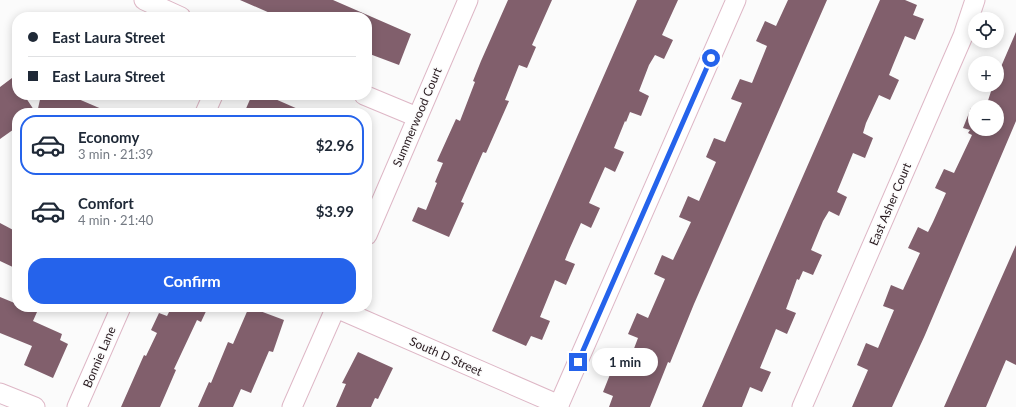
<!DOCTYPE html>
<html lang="en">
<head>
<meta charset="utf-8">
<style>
  :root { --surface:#fff; --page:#f2f2f3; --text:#1f2937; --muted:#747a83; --line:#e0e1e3; --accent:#2563eb }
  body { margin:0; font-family:Lato,sans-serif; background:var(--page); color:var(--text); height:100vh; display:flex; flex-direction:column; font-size:15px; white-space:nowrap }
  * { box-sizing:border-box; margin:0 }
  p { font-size:13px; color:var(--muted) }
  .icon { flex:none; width:22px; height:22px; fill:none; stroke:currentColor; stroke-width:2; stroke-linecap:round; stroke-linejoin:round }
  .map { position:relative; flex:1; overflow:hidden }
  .sheet { position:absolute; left:12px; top:108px; width:360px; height:204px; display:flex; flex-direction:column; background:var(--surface); border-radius:16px; box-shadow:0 2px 10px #0003 }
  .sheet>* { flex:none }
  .guide { position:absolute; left:12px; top:12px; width:360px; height:88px; border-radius:16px; box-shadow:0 2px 10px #0003; display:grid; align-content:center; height:88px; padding:0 16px; background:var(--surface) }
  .buttons { position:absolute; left:968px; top:12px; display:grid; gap:8px }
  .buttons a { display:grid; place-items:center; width:36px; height:36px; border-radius:50%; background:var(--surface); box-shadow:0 2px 10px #0003; font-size:20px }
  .end { position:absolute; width:18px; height:18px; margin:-9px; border:5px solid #2563eb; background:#fff; box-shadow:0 0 0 2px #fff }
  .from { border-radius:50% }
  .bubble { position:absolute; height:28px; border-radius:14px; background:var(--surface); box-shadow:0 2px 10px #0003; font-size:13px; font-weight:700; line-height:28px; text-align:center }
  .guide b { display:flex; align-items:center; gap:14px; height:38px; font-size:15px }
  .guide b+b { border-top:1px solid var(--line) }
  .guide i { width:10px; height:10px; background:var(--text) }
  ul { padding:7px 0 0; list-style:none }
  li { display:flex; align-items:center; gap:12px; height:60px; margin:0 8px 6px; padding:0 8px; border:2px solid transparent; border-radius:16px }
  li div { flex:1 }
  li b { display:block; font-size:15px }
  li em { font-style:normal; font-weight:700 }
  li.selected { border-color:var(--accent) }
  li>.icon { width:36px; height:36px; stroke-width:1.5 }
  .primary-button { display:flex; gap:8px; margin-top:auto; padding:8px 16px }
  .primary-button a { flex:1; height:46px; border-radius:16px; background:var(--accent); color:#fff; font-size:16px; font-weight:700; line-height:46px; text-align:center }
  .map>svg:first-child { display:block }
</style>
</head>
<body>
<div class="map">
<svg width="1016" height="407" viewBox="0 0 1016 407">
  <rect width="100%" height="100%" fill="#fbfbfb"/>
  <g fill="#815f6c">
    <path d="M240,0H333L411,34L399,65L367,53V17H279Z"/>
    <path d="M508,0H552L532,45L536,47L527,68L519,65L505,100L509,101L486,153L483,152L461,202L464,203L449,237L412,221L418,207L426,210L437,183L435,182L443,163L437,161L456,119L460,121L475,82L473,81L481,61Z"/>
    <path d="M637,0H678L662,35L673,40L664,59L655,55L649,65L639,91L649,96L641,116L630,112L626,122L625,121L614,148L624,152L615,172L605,167L589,203L600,208L591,228L581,223L569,250L565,260L575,264L566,285L555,280L540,317L550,321L542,340L531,336L526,346L492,331Z"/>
    <path d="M788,0H827L694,304L670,363L668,362L650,407H609L613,396L603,392L611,372L623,376L630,359L638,338L628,334L637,313L648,318L665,279L654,274L662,255L673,260L691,222L679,217L688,196L699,201L716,162L706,157L714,138L725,142L742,103L731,99L740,79L752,83L763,56L767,46L756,41L765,21L776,26Z"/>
    <path d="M880,0H905L917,5L913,15L924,19L915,40L905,36L893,65L889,75L899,80L890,100L879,95L866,123L863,133L873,138L865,158L853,153L837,192L847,197L839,216L829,211L823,221L811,250L822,255L813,275L803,271L799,280L797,279L786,309L796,313L787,334L776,329L760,368L771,372L762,392L750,387L742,407H702Z"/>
    <path d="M1016,32V121L925,335L892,407H852L868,370L857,365L866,343L878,348L894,310L883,306L891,285L903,290L920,253L908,248L918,227L928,232L933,222L946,193L935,188L944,169L954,173L972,135L968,133L970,130L963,128L971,108L975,110V129H997V107H986L993,85H997V76Z"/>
    <path d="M12,78L17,85V95H24L36,113H17V127L0,139V87Z"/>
    <path d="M41,95H77L76,98L111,113H37Z"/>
    <path d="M252,95H266L307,113H244Z"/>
    <path d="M0,223L17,232V269L0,261Z"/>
    <path d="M1016,245V365L1006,360L986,407H944Z"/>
    <path d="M0,297L17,304V307H25L37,312L33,321L62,334L60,340L68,344L53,378L24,365L32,346L0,333Z"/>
    <path d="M169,307H208L201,322L197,320L174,369L176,370L160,407H121L144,355L146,356L157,333L151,330L159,313L167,316L171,308Z"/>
    <path d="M249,307L284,320L273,352L269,351L251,393L241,389L233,407H198L209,382L211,383L228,342L233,344Z"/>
    <path d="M358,352L393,368L378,399L375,398L371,407H336L346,384L342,383Z"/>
  </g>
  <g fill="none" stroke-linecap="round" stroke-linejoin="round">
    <defs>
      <g id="minor">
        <path d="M144,0L181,17"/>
        <path d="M364,95L417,117"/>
        <path d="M205,113L213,95"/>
        <path d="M367,235L468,0"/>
        <path d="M334,307L559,405"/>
        <path d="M0,393L35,407"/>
        <path d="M77,407L121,307"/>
        <path d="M292,407L336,307"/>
        <path d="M558,407L736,0"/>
        <path d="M802,407L963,36L975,0"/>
      </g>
    </defs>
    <use href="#minor" stroke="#deb7c6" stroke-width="21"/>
    <use href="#minor" stroke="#fff" stroke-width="19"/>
  </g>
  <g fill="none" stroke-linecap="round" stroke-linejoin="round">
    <path stroke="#2563eb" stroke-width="5" d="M578,362L711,58"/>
  </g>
  <g text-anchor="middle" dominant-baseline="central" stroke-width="3" stroke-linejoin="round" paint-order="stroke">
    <g font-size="12" fill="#26181d" stroke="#fbfbfb">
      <text transform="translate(417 117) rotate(-67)">Summerwood Court</text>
      <text transform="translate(890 204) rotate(-67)">East Asher Court</text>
      <text transform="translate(446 356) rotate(24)">South D Street</text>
      <text transform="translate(99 357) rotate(-67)">Bonnie Lane</text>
    </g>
  </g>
</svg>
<div class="buttons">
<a><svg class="icon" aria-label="locate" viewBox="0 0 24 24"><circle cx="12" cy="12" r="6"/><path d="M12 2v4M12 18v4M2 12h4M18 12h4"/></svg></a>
<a>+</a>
<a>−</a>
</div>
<i class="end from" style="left:711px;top:58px"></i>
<i class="end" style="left:578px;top:362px"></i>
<div class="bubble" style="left:592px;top:348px;width:66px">1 min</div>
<div class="guide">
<b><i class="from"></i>East Laura Street</b>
<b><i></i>East Laura Street</b>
</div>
<section class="sheet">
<ul>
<li class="selected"><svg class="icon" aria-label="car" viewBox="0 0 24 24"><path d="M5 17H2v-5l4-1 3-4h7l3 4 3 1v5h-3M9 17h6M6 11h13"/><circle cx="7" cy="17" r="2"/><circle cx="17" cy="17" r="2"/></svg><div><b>Economy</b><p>3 min · 21:39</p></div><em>$2.96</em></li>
<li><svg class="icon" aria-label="car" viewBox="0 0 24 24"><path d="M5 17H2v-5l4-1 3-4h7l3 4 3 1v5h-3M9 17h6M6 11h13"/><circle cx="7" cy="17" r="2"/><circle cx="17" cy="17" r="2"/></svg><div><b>Comfort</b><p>4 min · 21:40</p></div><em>$3.99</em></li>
</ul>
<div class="primary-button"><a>Confirm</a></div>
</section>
</div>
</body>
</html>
